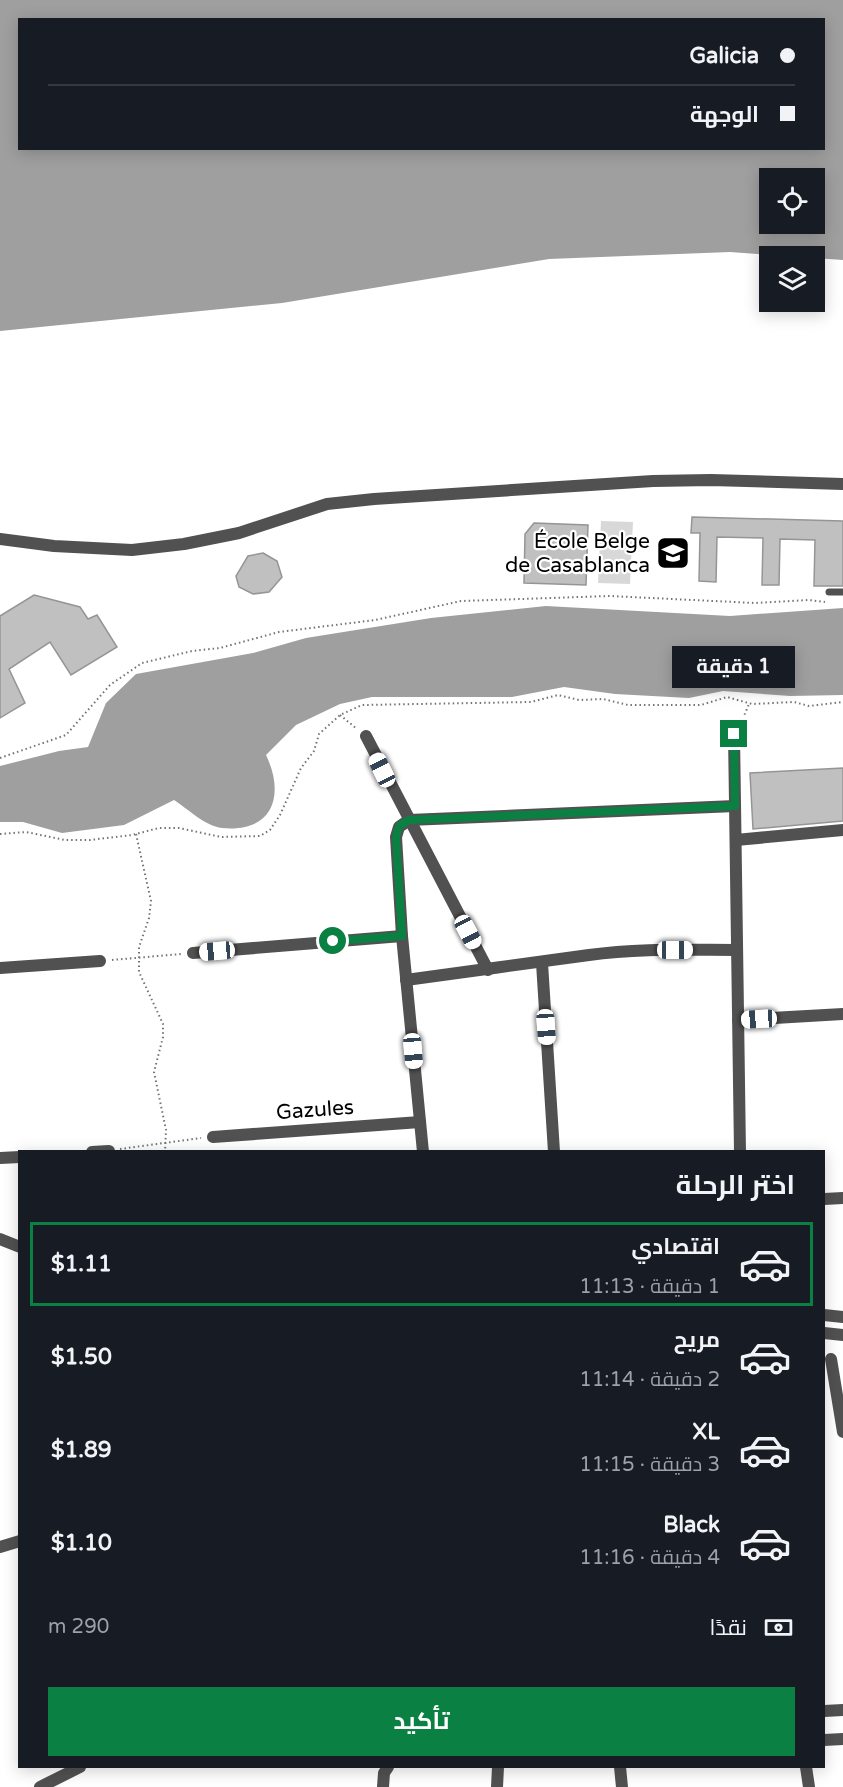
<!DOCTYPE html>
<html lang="ar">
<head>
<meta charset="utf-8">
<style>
  :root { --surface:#171b24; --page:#20242c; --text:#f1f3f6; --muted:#9ea1a6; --line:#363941; --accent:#0b8043 }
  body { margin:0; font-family:"Varela Round",Cairo,sans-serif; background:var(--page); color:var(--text); direction:rtl; height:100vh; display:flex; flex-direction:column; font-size:22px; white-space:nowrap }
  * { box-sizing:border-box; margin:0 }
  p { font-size:20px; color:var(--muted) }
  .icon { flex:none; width:33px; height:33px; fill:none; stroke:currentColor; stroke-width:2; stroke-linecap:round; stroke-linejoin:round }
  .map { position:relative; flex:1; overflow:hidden; direction:ltr }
  .sheet { position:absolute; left:18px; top:1150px; width:807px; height:618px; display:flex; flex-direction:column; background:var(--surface); border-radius:0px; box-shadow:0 3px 15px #0003; direction:rtl }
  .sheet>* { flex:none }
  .hud { position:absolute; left:18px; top:18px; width:807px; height:132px; border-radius:0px; box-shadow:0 3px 15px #0003; direction:rtl; display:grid; align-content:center; height:132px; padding:0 30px; background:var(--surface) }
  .controls { position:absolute; left:759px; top:168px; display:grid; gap:12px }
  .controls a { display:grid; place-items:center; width:66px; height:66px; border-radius:0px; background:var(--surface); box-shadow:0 3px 15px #0003; font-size:30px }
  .end { position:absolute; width:27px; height:27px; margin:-14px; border:8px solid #0b8043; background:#fff; box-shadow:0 0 0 3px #fff }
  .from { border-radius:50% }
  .bubble { position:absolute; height:42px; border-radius:0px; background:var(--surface); box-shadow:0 3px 15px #0003; font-size:20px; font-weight:700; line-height:42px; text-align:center; direction:rtl }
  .car { position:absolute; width:18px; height:36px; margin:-18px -9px; border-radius:8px; box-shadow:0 0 4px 2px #0007; background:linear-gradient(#fff 24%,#345 0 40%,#fff 0 76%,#345 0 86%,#fff 0) }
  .hud b { display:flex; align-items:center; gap:21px; height:57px; font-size:22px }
  .hud b+b { border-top:2px solid var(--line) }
  .hud i { width:15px; height:15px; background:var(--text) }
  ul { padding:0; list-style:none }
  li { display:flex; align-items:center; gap:18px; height:84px; margin:0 12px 9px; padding:0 18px; border:3px solid transparent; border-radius:0px }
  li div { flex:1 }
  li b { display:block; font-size:22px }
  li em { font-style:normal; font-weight:700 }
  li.on { border-color:var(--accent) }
  li>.icon { width:54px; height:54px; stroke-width:1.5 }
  h2 { padding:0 30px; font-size:27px; line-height:72px }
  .pay { display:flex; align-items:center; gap:15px; height:66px; padding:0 30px; font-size:22px }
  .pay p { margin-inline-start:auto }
  .button { display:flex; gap:12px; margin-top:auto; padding:12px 30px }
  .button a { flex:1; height:69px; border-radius:0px; background:var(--accent); color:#fff; font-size:24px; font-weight:700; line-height:69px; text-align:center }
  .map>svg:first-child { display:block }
</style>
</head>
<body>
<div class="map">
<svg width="843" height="1787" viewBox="0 0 843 1787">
  <rect width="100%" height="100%" fill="#fff"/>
  <path fill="#d8d8d8" d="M601,521L633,522L630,584L598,583Z"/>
  <g fill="#9f9f9f" fill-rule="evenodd">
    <path d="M0,0H843V260L730,252L549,259L282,303L0,331ZM20,20H824V148H20ZM770,178H814V224H770Z"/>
    <path d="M546,606L730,616L843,608V695L790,696L723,691L689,698L615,694L564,687L512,697H372L340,704L296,725L266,755C285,794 274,833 222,828C205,826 188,809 174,800L124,825L62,833L23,822H0V766L59,751L88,747L106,703L136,674L253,653L306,638L431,618Z"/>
  </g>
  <g fill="#c0c0c0" stroke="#959595" stroke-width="1.5">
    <path d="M692,517L843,521V586H814L815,540L780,539L779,585H762L763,538L717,537L716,582L699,581L700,533H691Z"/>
    <path d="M534,523L588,525L586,585L524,583L525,534Z"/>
    <path d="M263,553L277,561L282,577L269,592L253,594L239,587L236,576L248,556Z"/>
    <path d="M34,595L80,607L88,619L97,615L117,647L71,675L50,642L9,669L25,703L0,718V616Z"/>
    <path d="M843,768V821L753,829L750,773Z"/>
  </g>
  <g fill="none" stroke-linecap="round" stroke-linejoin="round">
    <g stroke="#737373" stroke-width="2" stroke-dasharray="1.5 3" stroke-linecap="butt">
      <path d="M340,715L357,729"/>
      <path d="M741,723L749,704"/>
      <path d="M0,758L66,735L110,685L142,663L192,651L220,648L279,632L375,620L461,601L610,596L755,603L809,600L825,602"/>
      <path d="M0,834L26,832L65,840H90L132,835L159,828H179L221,837L260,836L270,830L280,815L301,768L314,751L319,734L340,715L362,705L531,702L558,695L579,700L603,699L628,705H701L727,697L752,704L794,702L809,706L843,702"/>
      <path d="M136,834L151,901L149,918L139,947V972L163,1024V1037L154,1072L166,1130L165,1152"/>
      <path d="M112,960L181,954"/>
      <path d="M120,1149L201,1138"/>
    </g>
    <path stroke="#515151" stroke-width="7" d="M829,592H843"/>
    <g stroke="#515151" stroke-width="12">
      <path d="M734,734L740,1152"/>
      <path d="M366,736L488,970"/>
      <path d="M409,820L399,827L396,837L402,936L423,1152"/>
      <path d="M409,820L735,806"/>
      <path d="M736,840L843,830"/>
      <path d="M193,953L402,936"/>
      <path d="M542,963L554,1152"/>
      <path d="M0,968L100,961"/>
      <path d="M406,980C467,972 528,963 589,955C637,948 687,950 736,950"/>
      <path d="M738,1020L843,1014"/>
      <path d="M213,1137L420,1122"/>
      <path d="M92,1152L109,1151"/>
      <path d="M0,1158L20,1157"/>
      <path d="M824,1199L843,1198"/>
      <path d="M0,1239L20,1247"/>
      <path d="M824,1315L843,1317"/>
      <path d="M824,1333L843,1335"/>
      <path d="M831,1359L843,1432"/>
      <path d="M0,1547L20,1541"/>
      <path d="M824,1711L843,1710"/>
      <path d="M824,1740L843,1739"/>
      <path d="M620,1767L622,1787"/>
      <path d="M806,1767L809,1787"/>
      <path d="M40,1787L80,1767"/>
      <path d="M383,1787L384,1773L388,1767"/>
      <path d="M497,1787L498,1767"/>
    </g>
    <path stroke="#515151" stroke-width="12" d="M0,539L54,546L132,550L184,544L239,533L327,504L374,499L653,481L711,480L843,484"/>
  </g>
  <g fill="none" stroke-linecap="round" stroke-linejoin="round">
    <path stroke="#0b8043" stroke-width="8" d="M333,941L402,936L396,837L399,826L409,820L735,806L734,734"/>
  </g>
  <defs>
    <symbol id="school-square" viewBox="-11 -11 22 22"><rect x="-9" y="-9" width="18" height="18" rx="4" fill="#000" stroke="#fff"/><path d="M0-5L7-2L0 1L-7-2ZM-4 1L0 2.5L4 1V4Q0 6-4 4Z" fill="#fff"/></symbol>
  </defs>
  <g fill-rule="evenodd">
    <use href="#school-square" x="654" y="534" width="38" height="38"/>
  </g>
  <g text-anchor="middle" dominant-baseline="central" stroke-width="4.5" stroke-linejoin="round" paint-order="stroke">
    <g font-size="21" fill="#000" stroke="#fff" text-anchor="end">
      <text x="650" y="541">École Belge<tspan x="650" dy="24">de Casablanca</tspan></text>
    </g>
    <g font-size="21" fill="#000" stroke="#fff">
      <text transform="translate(315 1110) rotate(-4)">Gazules</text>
    </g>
  </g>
</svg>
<div class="controls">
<a><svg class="icon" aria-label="locate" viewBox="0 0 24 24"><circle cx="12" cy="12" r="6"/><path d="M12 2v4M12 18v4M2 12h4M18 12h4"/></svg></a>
<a><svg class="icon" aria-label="layers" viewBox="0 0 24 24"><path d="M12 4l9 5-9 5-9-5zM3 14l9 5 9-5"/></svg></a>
</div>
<i class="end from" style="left:333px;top:941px"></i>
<i class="end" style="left:734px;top:734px"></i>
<div class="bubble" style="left:672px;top:646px;width:123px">1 دقيقة</div>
<i class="car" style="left:382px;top:770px;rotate:334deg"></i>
<i class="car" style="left:468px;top:932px;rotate:152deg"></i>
<i class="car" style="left:675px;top:950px;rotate:90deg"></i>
<i class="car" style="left:217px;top:951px;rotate:265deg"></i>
<i class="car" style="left:759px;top:1019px;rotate:267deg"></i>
<i class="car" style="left:546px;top:1027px;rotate:176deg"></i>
<i class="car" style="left:413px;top:1051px;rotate:175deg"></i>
<div class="hud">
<b><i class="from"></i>Galicia</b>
<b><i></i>الوجهة</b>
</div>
<section class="sheet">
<h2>اختر الرحلة</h2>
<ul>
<li class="on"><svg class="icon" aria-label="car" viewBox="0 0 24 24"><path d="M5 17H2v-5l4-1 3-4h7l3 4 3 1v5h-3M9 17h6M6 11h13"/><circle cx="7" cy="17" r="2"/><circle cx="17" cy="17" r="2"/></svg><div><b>اقتصادي</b><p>1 دقيقة · 11:13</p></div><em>$1.11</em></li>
<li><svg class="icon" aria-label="car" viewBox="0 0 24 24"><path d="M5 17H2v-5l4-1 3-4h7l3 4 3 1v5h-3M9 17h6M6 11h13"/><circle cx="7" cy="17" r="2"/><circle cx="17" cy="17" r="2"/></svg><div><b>مريح</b><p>2 دقيقة · 11:14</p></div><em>$1.50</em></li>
<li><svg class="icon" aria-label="car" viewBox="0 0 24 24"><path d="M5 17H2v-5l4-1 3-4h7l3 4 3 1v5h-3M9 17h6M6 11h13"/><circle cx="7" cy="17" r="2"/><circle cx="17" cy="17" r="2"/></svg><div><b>XL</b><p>3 دقيقة · 11:15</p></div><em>$1.89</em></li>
<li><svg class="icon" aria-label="car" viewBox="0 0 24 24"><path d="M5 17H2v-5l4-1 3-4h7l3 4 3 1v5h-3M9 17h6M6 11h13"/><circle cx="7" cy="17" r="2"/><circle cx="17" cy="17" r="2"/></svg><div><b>Black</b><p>4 دقيقة · 11:16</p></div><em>$1.10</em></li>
</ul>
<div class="pay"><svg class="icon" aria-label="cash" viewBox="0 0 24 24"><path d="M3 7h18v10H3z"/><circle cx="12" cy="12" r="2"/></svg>نقدًا<p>290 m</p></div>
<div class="button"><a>تأكيد</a></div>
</section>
</div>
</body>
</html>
